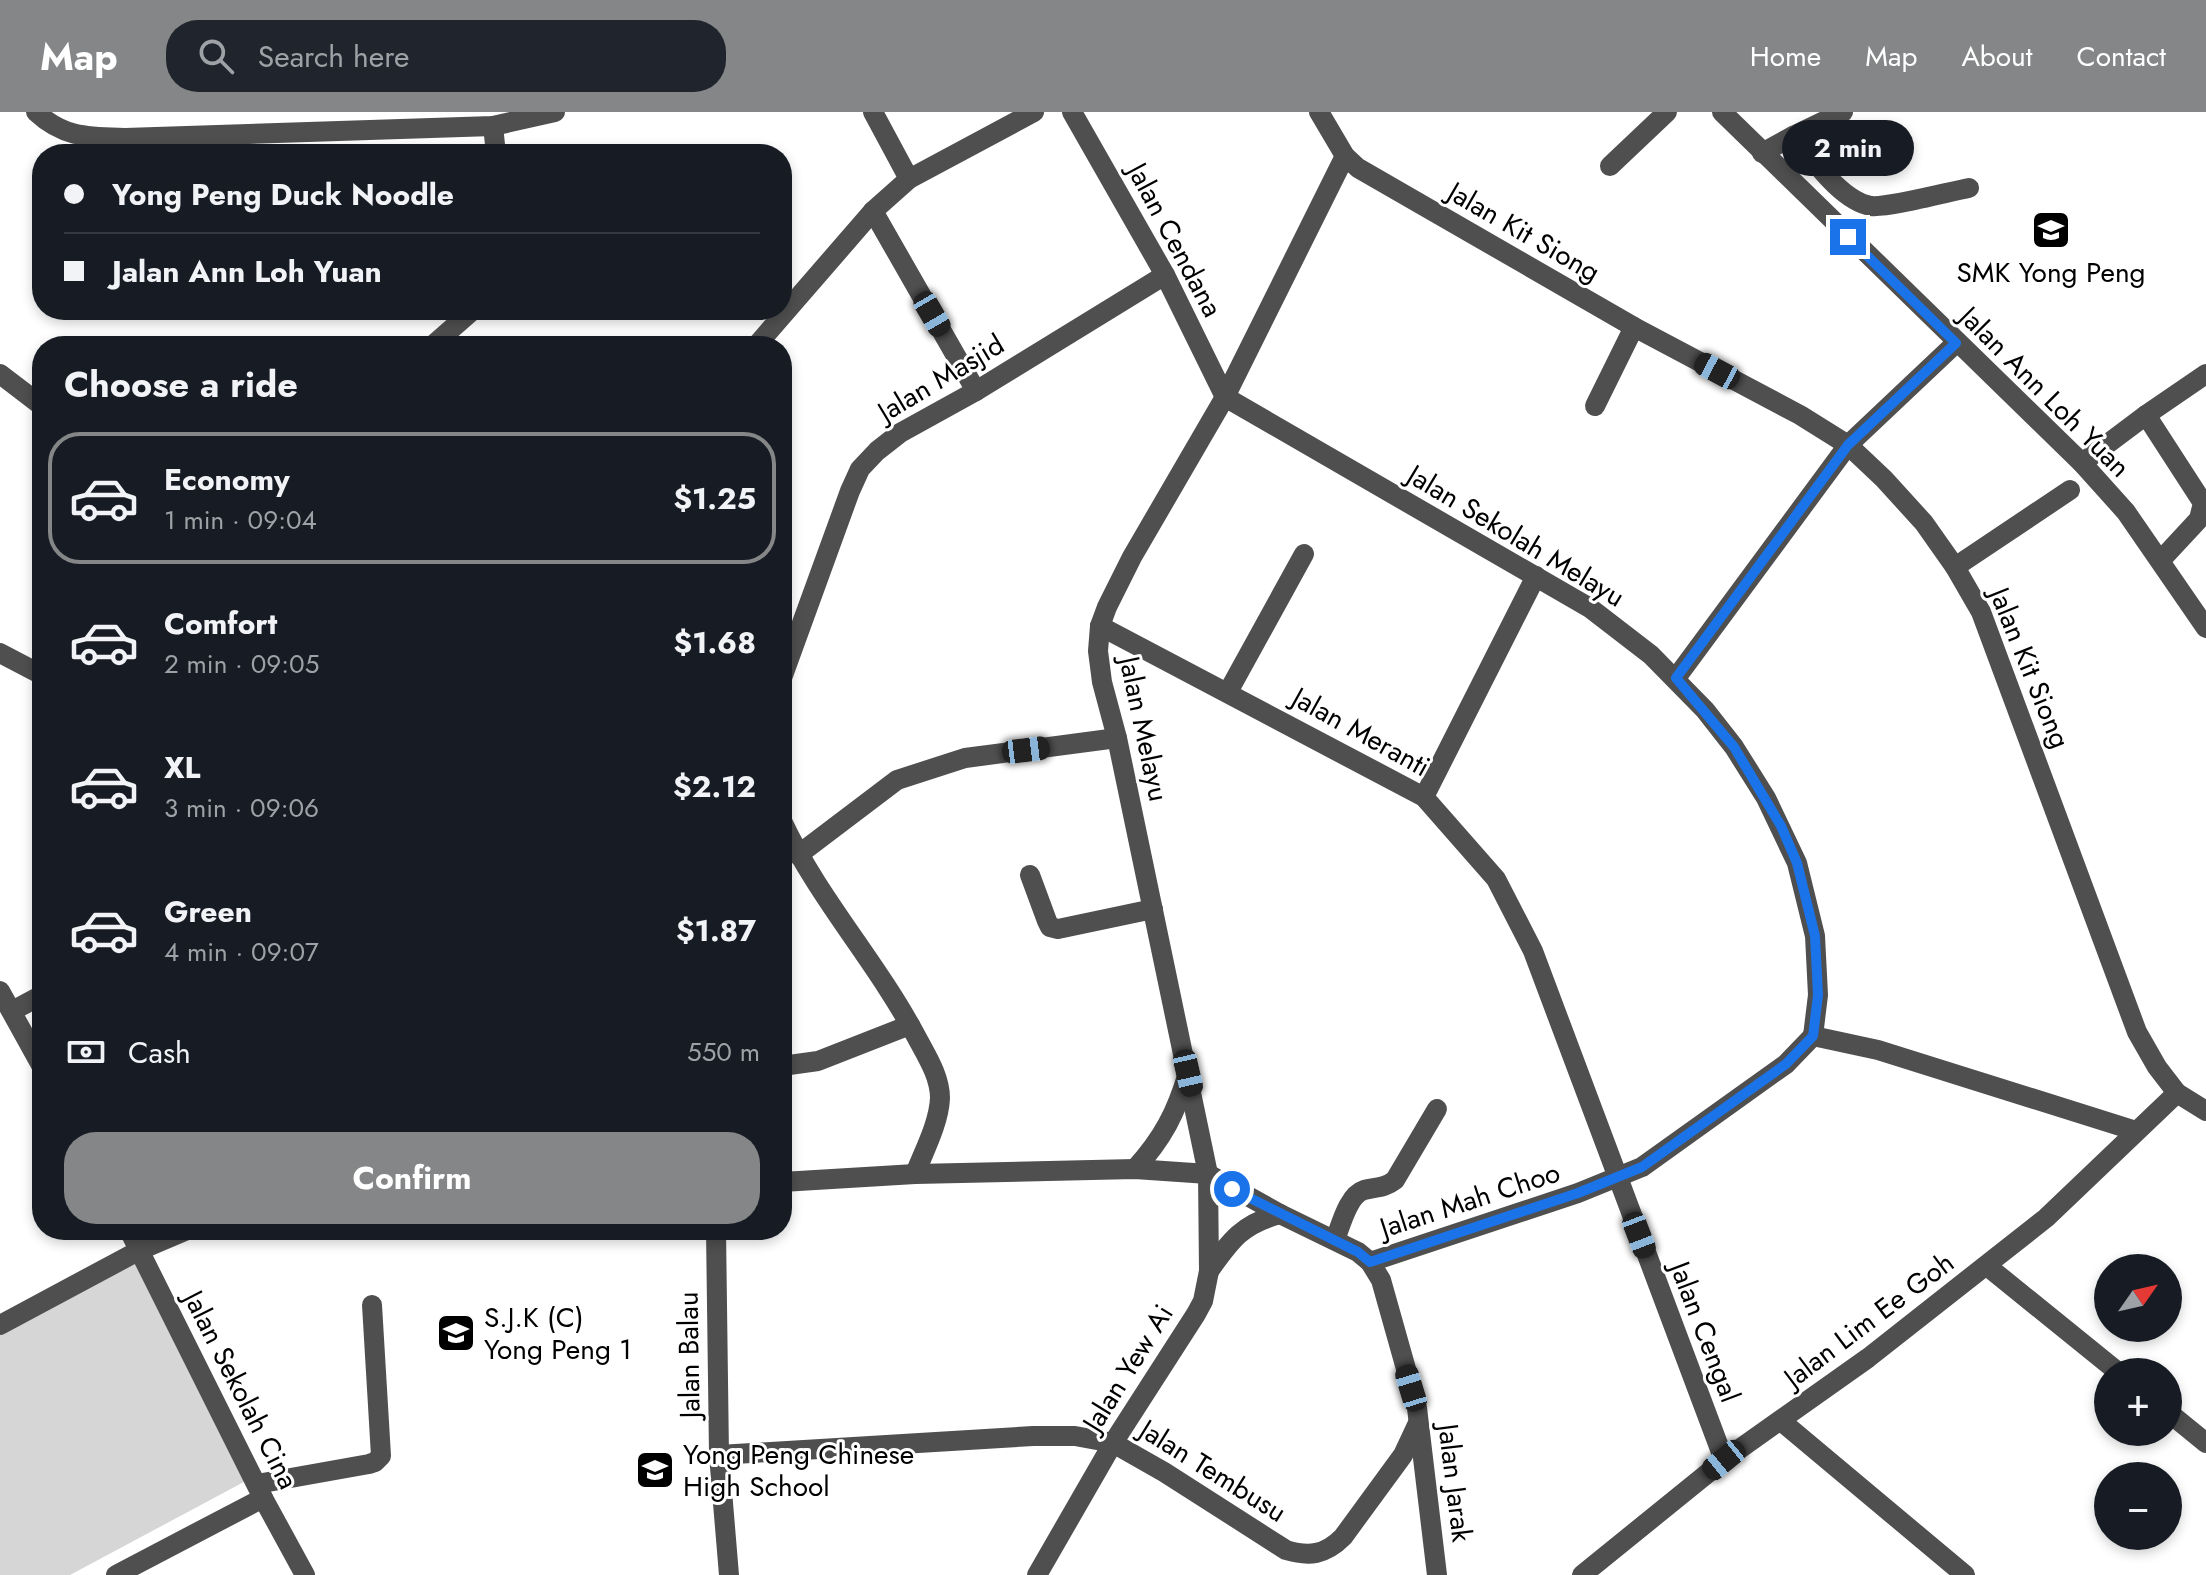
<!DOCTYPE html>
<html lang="en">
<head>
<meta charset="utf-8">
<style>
  :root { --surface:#171b24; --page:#20242c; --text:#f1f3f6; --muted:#9ea1a6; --line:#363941; --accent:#858687 }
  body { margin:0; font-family:Jost,sans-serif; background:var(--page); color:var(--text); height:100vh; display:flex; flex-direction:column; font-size:30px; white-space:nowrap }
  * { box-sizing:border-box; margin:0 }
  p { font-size:26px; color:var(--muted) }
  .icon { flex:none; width:44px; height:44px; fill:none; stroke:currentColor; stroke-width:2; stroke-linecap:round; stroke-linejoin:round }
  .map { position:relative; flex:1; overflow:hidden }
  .drawer { position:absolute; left:32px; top:224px; width:760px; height:904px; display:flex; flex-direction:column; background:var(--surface); border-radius:32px; box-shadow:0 4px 12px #0003 }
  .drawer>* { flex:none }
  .banner { position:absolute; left:32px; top:32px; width:760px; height:176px; border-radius:32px; box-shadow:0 4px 12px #0003; display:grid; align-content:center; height:176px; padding:0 32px; background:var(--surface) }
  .needle { width:52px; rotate:56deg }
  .buttons { position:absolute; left:2094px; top:1142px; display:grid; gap:16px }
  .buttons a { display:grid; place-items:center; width:88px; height:88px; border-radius:50%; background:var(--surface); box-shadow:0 4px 12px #0003; font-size:40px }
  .end { position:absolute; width:36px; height:36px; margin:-18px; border:10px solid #1a73e8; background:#fff; box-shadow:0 0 0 4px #fff }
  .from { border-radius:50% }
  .bubble { position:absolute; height:56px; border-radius:28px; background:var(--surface); box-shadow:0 4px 12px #0003; font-size:26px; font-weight:700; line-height:56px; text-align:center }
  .car { position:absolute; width:24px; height:48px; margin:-24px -12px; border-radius:10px; box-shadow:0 0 6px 2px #0007; background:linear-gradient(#222 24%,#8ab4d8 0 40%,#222 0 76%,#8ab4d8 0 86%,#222 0) }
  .banner b { display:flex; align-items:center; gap:28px; height:76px; font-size:30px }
  .banner b+b { border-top:2px solid var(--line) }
  .banner i { width:20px; height:20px; background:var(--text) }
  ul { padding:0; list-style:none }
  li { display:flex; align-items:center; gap:24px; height:132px; margin:0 16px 12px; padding:0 16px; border:4px solid transparent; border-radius:32px }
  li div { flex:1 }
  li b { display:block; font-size:30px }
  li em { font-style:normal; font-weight:700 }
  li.on { border-color:var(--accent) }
  li>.icon { width:72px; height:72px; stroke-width:1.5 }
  h2 { padding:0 32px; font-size:36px; line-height:96px }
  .pay { display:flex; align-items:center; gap:20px; height:88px; padding:0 32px; font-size:30px }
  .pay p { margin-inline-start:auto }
  .action { display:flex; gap:16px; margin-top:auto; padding:16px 32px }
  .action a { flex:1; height:92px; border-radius:32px; background:var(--accent); color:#fff; font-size:32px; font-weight:700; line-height:92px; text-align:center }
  header { display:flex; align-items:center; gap:48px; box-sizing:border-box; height:112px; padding:0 40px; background:var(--accent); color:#fff }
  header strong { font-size:38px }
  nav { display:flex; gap:44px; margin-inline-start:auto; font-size:28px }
  .search { width:560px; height:72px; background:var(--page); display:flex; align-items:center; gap:20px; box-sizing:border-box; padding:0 28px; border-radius:32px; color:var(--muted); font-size:30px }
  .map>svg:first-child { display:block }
</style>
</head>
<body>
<header>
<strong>Map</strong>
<div class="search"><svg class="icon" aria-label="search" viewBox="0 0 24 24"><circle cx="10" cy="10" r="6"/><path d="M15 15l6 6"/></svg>Search here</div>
<nav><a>Home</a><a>Map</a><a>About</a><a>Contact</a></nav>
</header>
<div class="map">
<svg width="2206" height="1463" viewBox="0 0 2206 1463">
  <rect width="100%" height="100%" fill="#fff"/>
  <path fill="#d6d6d6" d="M135,1139L255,1364L70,1463H0V1211Z"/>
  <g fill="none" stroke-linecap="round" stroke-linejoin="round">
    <g stroke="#4f4f4f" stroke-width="20">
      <path d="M36,0C64,26 88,25 125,26L493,14L555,0"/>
      <path d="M873,0L909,67"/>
      <path d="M1072,0L1165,163L1225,285L1590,496L1651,543L1705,598L1734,635L1766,686L1797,751L1815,824L1818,883L1813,924"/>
      <path d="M1319,0L1345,44L1358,56L1634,215L1800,303L1848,333L1884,367L1924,411L1955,455L1981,500L2137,920L2157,955L2177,981L2206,999"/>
      <path d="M1722,0L2082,351L2126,400L2206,516"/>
      <path d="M493,14L496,42"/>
      <path d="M1793,24L1843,0"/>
      <path d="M1762,41L1793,24C1812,46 1841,89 1871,94C1888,96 1948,80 1969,76"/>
      <path d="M1610,54L1667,0"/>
      <path d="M873,99L976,279"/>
      <path d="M432,234L473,198"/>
      <path d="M756,234L873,99L909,67L1034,0"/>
      <path d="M0,262L42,294"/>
      <path d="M1595,294L1634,215"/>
      <path d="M2146,303L2203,391L2199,407L2161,448"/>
      <path d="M2082,351L2146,303L2206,262"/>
      <path d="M1955,455L2070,378"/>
      <path d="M1100,514L1424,685L1496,767L1533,839L1724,1348"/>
      <path d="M0,541L42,563"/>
      <path d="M782,566L850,379L860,357L877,339L900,321L976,279L1165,163"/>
      <path d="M1676,566L1848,333L1956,231"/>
      <path d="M1228,580L1304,442"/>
      <path d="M1424,685L1536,464"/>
      <path d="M782,709C818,786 876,849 916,924C926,943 940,964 940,986C939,1011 924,1039 915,1062"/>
      <path d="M798,743L897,668L965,646L1117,626"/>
      <path d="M1030,763L1047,809L1050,815L1058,817L1153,797"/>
      <path d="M0,879L42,955"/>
      <path d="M12,899L42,883"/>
      <path d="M1813,924L1878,938L2136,1019"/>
      <path d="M782,954L818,949L910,913"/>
      <path d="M1135,1057C1163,1026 1176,1001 1188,961"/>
      <path d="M782,1070L915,1062L1135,1057L1208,1062L1280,1102L1358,1140L1370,1150L1381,1168L1417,1296L1437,1463"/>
      <path d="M129,1118L263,1386L305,1463"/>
      <path d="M716,1118L719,1343L729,1463"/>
      <path d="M1335,1128C1341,1113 1348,1083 1364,1078C1376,1075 1385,1076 1395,1068L1437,997"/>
      <path d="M1370,1150L1578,1081L1642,1055L1786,952L1813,924"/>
      <path d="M1987,1154L2118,1260"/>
      <path d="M1209,1159C1231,1128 1242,1112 1280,1102"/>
      <path d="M0,1213L140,1138L187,1118"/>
      <path d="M2168,1300L2206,1331"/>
      <path d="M1781,1309L1965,1463"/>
      <path d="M719,1343L1033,1324H1075L1113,1331L1164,1360L1286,1438C1309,1445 1325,1443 1343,1425L1403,1343L1418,1311"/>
      <path d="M257,1372L369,1352L375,1350L381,1344L372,1193"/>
      <path d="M116,1463L263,1386"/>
      <path d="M1037,1463L1113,1331L1196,1202L1203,1189L1209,1159L1208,1062L1117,626L1102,570L1098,539L1100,514L1107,495L1132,445L1225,285L1345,44"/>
      <path d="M1582,1463L1724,1348L1868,1246L2046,1106L2177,981"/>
    </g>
  </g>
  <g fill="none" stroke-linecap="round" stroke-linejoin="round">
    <path stroke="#1a73e8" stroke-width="10" d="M1232,1077L1358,1140L1370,1150L1578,1081L1642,1055L1786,952L1813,924L1818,883L1815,824L1797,751L1781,714L1734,635L1676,566L1848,333L1956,231L1848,125"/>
  </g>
  <defs>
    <symbol id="school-square" viewBox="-11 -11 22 22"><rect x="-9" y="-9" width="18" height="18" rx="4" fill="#000" stroke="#fff"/><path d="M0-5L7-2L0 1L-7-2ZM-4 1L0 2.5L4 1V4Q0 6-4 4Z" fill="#fff"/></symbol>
  </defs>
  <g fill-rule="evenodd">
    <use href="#school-square" x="2029" y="96" width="44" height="44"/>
    <use href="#school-square" x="434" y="1199" width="44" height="44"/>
    <use href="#school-square" x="633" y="1336" width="44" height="44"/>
  </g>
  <g text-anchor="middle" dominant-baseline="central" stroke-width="6" stroke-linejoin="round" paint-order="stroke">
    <g font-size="28" fill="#000" stroke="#fff">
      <text transform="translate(1524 120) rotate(30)">Jalan Kit Siong</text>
      <text transform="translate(1175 128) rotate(62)">Jalan Cendana</text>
      <text transform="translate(941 266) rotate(-31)">Jalan Masjid</text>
      <text transform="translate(2045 280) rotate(45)">Jalan Ann Loh Yuan</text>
      <text transform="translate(1516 424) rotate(31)">Jalan Sekolah Melayu</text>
      <text transform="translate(2030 556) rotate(68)">Jalan Kit Siong</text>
      <text transform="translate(1144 617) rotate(78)">Jalan Melayu</text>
      <text transform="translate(1361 620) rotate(29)">Jalan Meranti</text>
      <text transform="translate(1470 1088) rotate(-18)">Jalan Mah Choo</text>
      <text transform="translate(1869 1208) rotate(-37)">Jalan Lim Ee Goh</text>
      <text transform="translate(1705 1220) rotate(69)">Jalan Cengal</text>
      <text transform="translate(689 1243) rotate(-91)">Jalan Balau</text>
      <text transform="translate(1128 1256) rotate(-58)">Jalan Yew Ai</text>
      <text transform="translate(241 1278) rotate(63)">Jalan Sekolah Cina</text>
      <text transform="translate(1213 1359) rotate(32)">Jalan Tembusu</text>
      <text transform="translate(1455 1371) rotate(83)">Jalan Jarak</text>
    </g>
    <g font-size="28" fill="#000" stroke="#fff" text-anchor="start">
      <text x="2051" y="160" text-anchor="middle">SMK Yong Peng</text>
      <text x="484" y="1205">S.J.K (C)<tspan x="484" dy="32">Yong Peng 1</tspan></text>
      <text x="683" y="1342">Yong Peng Chinese<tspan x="683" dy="32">High School</tspan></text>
    </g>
  </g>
</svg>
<div class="buttons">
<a><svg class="needle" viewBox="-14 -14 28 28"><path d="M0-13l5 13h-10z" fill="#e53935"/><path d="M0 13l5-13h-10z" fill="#9ea1a6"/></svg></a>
<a>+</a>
<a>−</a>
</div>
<i class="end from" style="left:1232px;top:1077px"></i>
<i class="end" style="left:1848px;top:125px"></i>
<div class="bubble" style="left:1782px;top:8px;width:132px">2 min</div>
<i class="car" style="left:932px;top:202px;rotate:150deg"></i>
<i class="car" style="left:1717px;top:259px;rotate:298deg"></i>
<i class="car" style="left:1026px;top:638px;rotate:83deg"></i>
<i class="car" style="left:1188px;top:961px;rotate:167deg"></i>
<i class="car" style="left:1639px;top:1123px;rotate:159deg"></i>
<i class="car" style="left:1411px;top:1276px;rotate:343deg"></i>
<i class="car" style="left:1724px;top:1348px;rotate:231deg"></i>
<div class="banner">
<b><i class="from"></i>Yong Peng Duck Noodle</b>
<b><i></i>Jalan Ann Loh Yuan</b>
</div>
<section class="drawer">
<h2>Choose a ride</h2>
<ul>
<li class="on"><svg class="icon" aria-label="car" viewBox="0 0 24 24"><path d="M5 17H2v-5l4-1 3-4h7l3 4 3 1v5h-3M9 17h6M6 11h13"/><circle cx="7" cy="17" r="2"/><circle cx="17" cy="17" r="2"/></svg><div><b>Economy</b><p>1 min · 09:04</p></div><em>$1.25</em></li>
<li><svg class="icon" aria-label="car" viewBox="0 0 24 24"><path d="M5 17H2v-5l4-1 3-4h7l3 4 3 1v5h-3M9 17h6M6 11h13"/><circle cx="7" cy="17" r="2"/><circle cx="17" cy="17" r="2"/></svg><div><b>Comfort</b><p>2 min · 09:05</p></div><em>$1.68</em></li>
<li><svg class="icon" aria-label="car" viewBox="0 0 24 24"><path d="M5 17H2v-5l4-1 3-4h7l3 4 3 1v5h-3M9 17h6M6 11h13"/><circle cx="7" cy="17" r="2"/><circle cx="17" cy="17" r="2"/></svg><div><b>XL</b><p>3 min · 09:06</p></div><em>$2.12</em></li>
<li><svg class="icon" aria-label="car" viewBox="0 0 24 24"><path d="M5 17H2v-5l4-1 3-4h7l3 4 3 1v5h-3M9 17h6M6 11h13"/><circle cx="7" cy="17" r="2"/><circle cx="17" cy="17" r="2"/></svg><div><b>Green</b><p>4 min · 09:07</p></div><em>$1.87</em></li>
</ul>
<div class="pay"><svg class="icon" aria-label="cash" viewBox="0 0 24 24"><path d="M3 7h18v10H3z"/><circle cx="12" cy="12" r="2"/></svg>Cash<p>550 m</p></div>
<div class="action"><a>Confirm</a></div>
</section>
</div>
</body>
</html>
